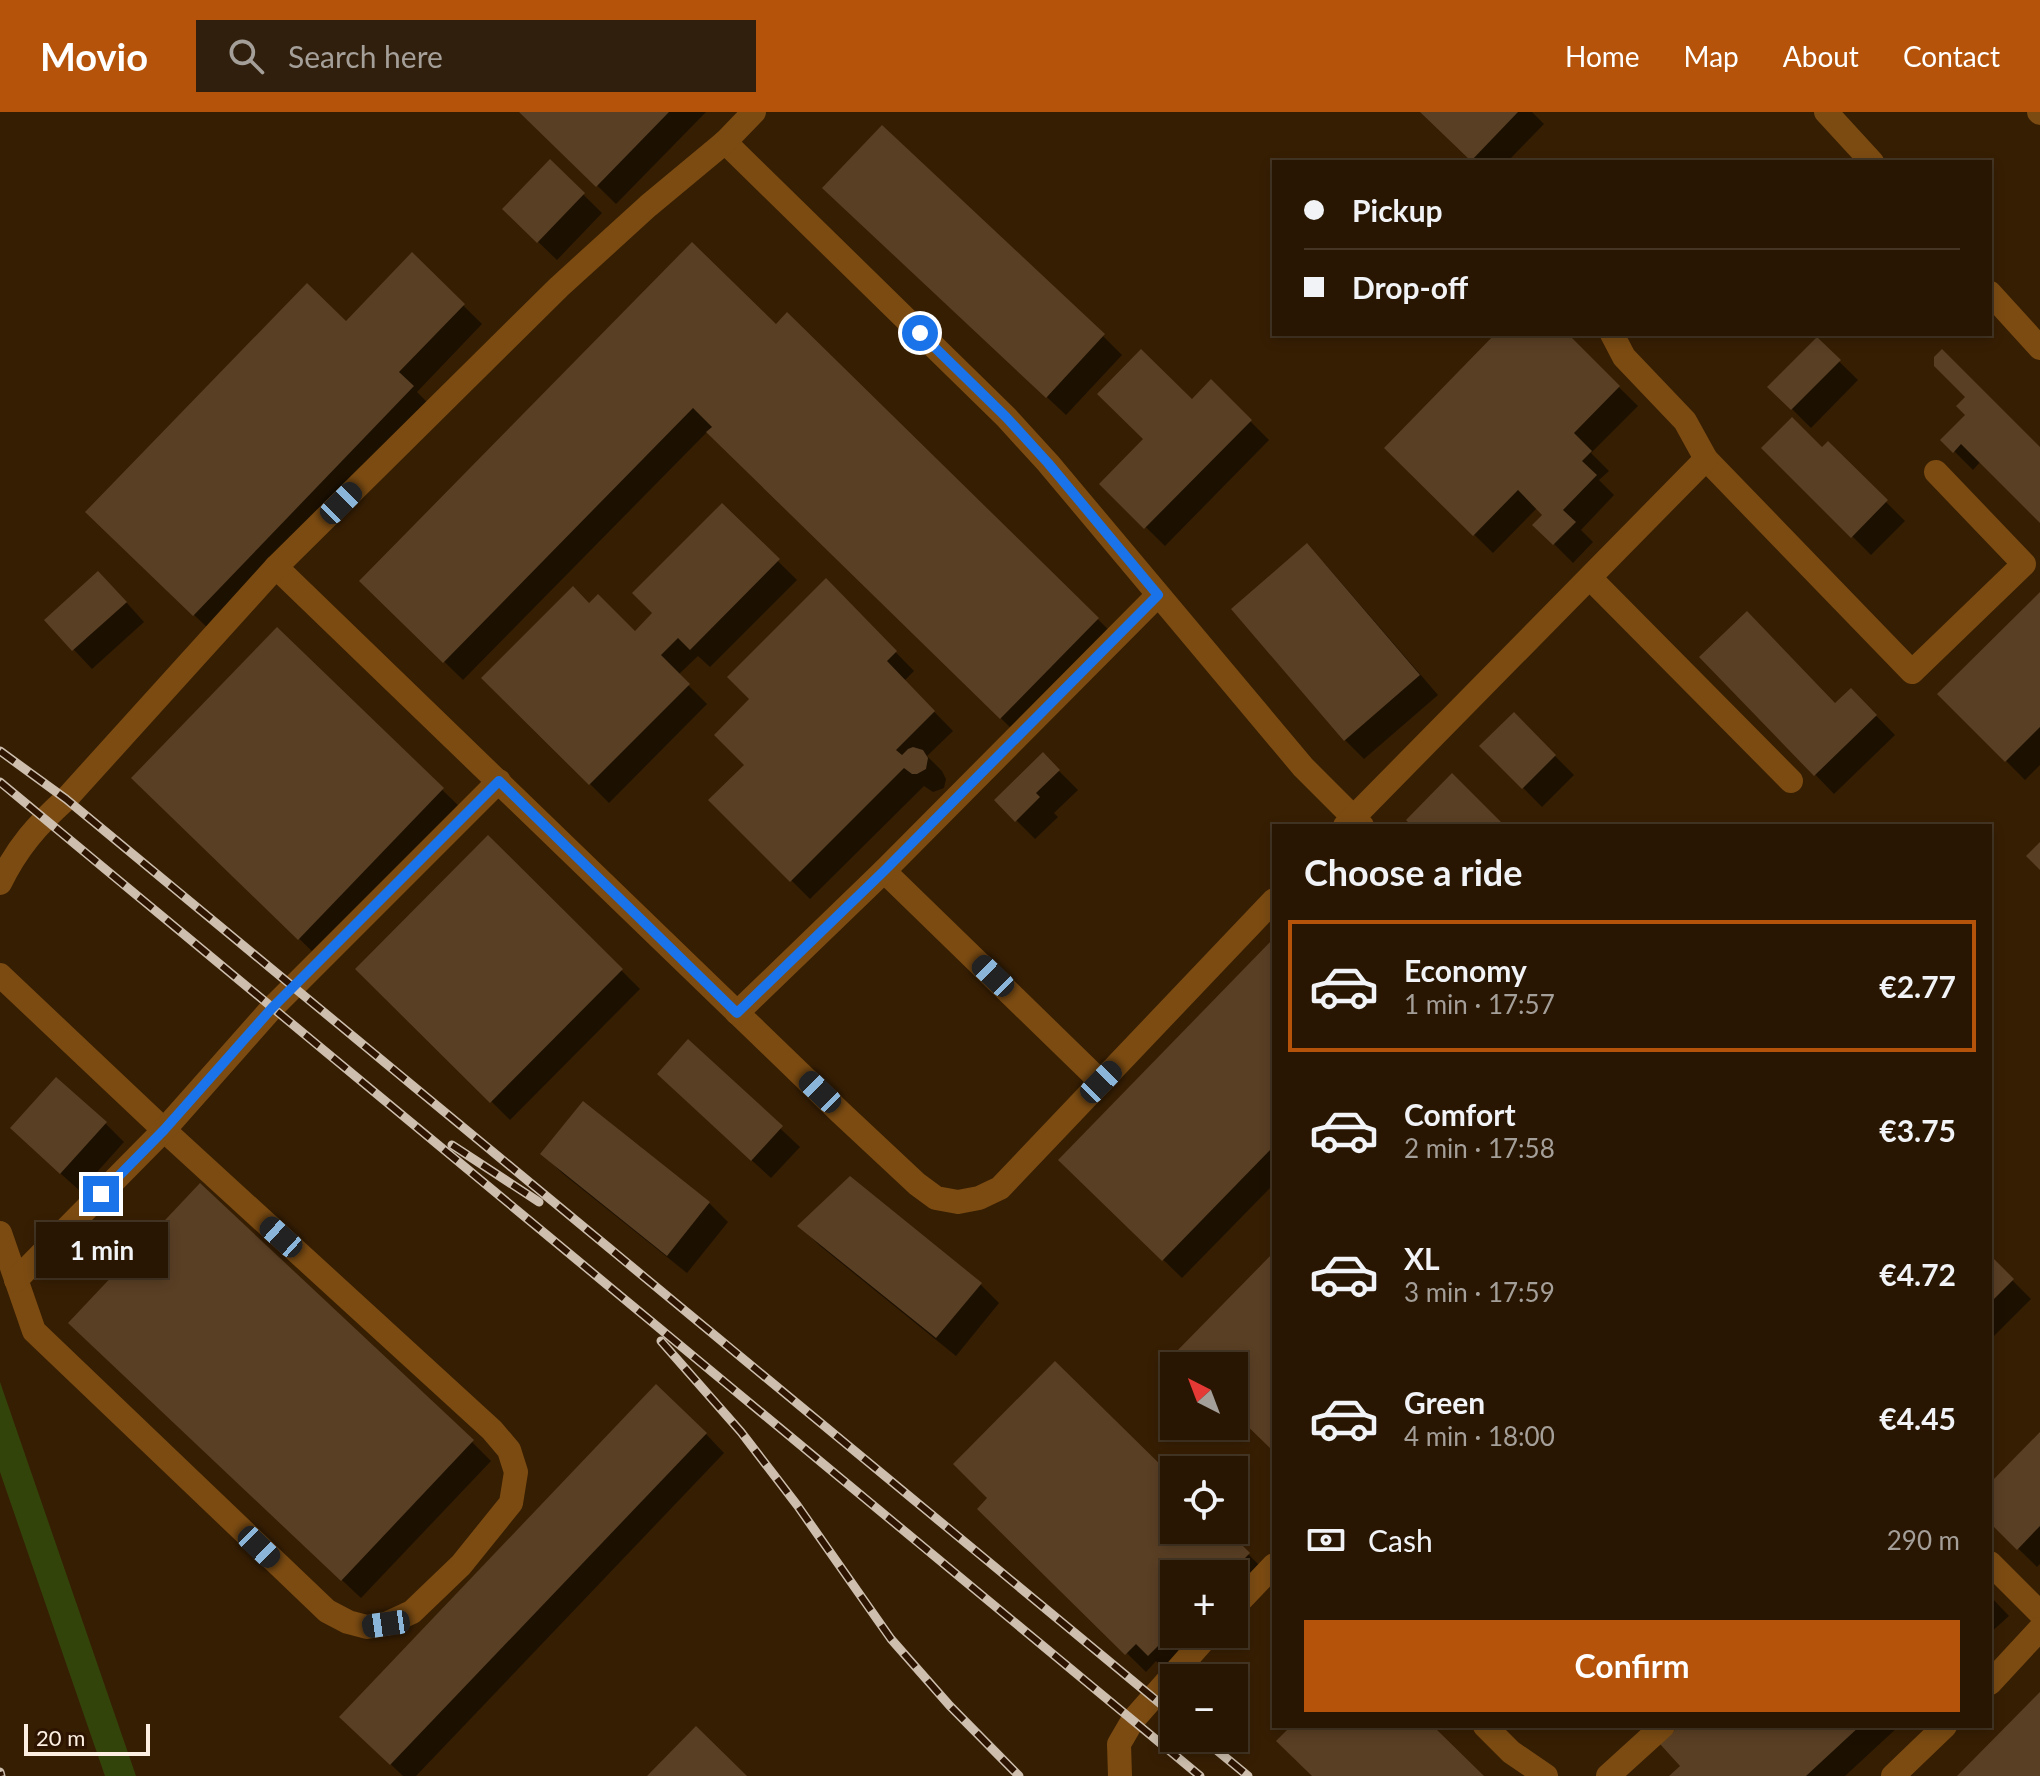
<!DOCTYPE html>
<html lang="en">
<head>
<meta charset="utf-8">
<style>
  :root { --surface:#281602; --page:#301f0c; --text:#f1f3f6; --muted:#a59f99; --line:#443524; --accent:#b45309 }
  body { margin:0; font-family:Lato,sans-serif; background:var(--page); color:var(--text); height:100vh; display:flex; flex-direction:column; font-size:30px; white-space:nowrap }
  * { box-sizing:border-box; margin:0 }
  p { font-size:26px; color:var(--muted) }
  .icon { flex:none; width:44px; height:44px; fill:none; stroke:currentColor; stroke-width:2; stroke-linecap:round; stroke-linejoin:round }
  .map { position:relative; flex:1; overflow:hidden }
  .panel { position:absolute; left:1272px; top:712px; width:720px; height:904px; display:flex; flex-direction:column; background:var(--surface); border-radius:0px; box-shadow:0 4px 12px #0003,0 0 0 2px var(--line) }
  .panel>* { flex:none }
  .top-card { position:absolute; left:1272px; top:48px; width:720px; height:176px; border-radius:0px; box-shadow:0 4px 12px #0003,0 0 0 2px var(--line); display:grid; align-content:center; height:176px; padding:0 32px; background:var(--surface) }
  .needle { width:52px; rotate:318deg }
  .controls { position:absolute; left:1160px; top:1240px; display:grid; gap:16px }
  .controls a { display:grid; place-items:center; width:88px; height:88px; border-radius:0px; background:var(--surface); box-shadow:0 4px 12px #0003,0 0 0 2px var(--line); font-size:40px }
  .scale { position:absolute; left:24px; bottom:20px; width:126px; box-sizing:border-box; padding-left:8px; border:4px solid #fdf0e3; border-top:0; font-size:22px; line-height:28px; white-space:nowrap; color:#fdf0e3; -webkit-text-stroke:6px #2c1400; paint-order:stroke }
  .end { position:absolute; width:36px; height:36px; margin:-18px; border:10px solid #1a73e8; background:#fff; box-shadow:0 0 0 4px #fff }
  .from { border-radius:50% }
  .bubble { position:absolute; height:56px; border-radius:0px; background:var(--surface); box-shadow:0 4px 12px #0003,0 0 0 2px var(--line); font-size:26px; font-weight:700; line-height:56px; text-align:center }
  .car { position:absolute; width:24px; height:48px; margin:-24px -12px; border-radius:10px; box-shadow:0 0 6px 2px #0007; background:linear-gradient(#222 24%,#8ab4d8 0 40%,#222 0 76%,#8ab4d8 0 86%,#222 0) }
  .top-card b { display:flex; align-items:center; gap:28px; height:76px; font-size:30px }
  .top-card b+b { border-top:2px solid var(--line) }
  .top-card i { width:20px; height:20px; background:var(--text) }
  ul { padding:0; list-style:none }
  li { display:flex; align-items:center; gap:24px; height:132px; margin:0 16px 12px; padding:0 16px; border:4px solid transparent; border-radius:0px }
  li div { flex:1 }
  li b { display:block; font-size:30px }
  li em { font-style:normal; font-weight:700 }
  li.active { border-color:var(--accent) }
  li>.icon { width:72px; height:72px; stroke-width:1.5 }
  h2 { padding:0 32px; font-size:36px; line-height:96px }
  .pay { display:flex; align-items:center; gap:20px; height:88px; padding:0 32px; font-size:30px }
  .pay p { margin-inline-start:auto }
  .cta { display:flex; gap:16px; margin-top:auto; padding:16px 32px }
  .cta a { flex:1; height:92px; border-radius:0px; background:var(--accent); color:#fff; font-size:32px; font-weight:700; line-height:92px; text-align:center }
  header { display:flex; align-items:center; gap:48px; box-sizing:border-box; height:112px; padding:0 40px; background:var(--accent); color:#fff }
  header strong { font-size:38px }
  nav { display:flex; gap:44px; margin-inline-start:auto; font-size:28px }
  .search { width:560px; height:72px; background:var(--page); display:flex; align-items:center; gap:20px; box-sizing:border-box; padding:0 28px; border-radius:0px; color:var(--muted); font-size:30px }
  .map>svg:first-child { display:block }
</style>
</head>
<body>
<header>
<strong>Movio</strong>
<div class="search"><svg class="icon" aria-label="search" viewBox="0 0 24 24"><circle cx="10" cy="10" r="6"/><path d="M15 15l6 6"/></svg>Search here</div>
<nav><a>Home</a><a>Map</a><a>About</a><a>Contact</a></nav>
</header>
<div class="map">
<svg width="2040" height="1664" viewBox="0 0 2040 1664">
  <rect width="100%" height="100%" fill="#361e03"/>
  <path fill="#33440b" d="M0,1270L136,1664H105L0,1360Z"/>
  <g fill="#0007">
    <path d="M522,0H706L616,92Z"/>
    <path d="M1422,0H1532L1544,12L1507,50H1474Z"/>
    <path d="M550,50L602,101L557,148L504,97Z"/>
    <path d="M844,95L1103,224L1122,243L1066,303Z"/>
    <path d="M412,143L482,212L417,280L432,295L213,521L106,419L346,211Z"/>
    <path d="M787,203L1117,526L1020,625L708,319L463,568L362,469L776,215Z"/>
    <path d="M1498,222H1565L1638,294L1591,341L1609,359L1599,368L1614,383L1581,418L1593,430L1573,451L1535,413L1545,403L1538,395L1493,441L1386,336Z"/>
    <path d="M1817,228L1858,268L1811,316L1770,275Z"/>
    <path d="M1211,270L1269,328L1165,434L1102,372L1192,290Z"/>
    <path d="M1943,328L2040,338V408L1981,349L1973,358Z"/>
    <path d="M1828,332L1905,409L1871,443L1764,336L1822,338Z"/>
    <path d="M722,394L797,468L710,555L698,544L678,563L707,592L609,691L484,566L589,493L635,521L655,501Z"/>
    <path d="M1307,434L1326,453L1438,583L1364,647L1345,628Z"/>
    <path d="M826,469L914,559L904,569L953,619L927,644L942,659L946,667L944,676L933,680L924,674L810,787L711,688L746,653L752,587Z"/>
    <path d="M117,480L144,510L92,557L46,508Z"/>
    <path d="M2040,482V653L2025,668L1940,582Z"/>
    <path d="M277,518L462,697L318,845L153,685Z"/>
    <path d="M1702,545L1835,593L1851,578L1895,623L1834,682Z"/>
    <path d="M1514,603L1574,663L1542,695L1482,634Z"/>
    <path d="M1043,643L1078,678L1054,701L1058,705L1035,727L996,688Z"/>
    <path d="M488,726L640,877L510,1008L358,857Z"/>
    <path d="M1274,828V1072L1182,1166L1061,1048Z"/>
    <path d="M688,930L800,1035L771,1066L678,981Z"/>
    <path d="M584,992L709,1091L728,1110L687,1161L562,1061L543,1042Z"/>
    <path d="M105,1011L124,1030L80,1079L31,1035Z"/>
    <path d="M800,1114L980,1172L999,1191L956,1244L819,1133Z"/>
    <path d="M1990,1146L2031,1187L1990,1228Z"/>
    <path d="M89,1230L472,1330L491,1349L361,1486Z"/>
    <path d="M706,1322L724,1341L416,1664H403L361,1624Z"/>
    <path d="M2040,1323V1452L2037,1455L1990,1409V1374Z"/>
    <path d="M1174,1369V1418H1224L1267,1461L1234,1495V1462H1174V1522H1207L1169,1562L1156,1549L1146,1560L980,1396Z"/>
    <path d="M1990,1484L2009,1504L1990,1521Z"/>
    <path d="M1682,1614H1899L1845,1664H1672L1683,1654Z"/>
  </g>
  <g fill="#593f24">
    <path d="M519,0H669L596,75Z"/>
    <path d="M1420,0H1518L1471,49Z"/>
    <path d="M882,13L1105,222L1046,286L822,76Z"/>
    <path d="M550,47L585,81L537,131L502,97Z"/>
    <path d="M692,130L776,212L787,200L1099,506L1000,607L706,320L712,315L693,296L443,551L359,469Z"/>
    <path d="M412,140L465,192L399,260L414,274L193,504L85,400L307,171L346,209Z"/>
    <path d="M1495,222H1568L1620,274L1574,321L1592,339L1582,349L1597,363L1563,398L1576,410L1553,433L1532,413L1542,403L1518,378L1473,424L1384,336Z"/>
    <path d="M1817,225L1841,248L1791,298L1767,275Z"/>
    <path d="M1141,237L1192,287L1211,267L1252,308L1144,417L1099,372L1143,327L1097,282Z"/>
    <path d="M1942,237L2040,335V411L1961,332L1953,341L1940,328L1965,303L1956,294L1965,285L1934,254V245Z"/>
    <path d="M1792,305L1822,335L1828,329L1888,388L1851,426L1761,336Z"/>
    <path d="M722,391L780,447L690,538L678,526L661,543L690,572L589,673L481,566L573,474L589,491L598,482L635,519L652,501L632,481Z"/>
    <path d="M1307,431L1420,563L1344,629L1231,497Z"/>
    <path d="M98,459L127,490L72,539L44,508Z"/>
    <path d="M826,466L897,539L887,549L935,599L896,638L902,643L908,637L913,635L923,638L928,646L926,657L917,662H912L904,656L790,770L708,688L744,653L714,623L749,587L727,565Z"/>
    <path d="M2040,480V615L2005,650L1937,582Z"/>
    <path d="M1747,499L1835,591L1851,576L1877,603L1814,664L1699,545Z"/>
    <path d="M277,515L444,676L298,828L131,666Z"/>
    <path d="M1514,600L1556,643L1522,677L1479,634Z"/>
    <path d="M1043,640L1060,658L1036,681L1040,685L1015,710L994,688Z"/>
    <path d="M1452,661L1505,714H1412L1406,708Z"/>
    <path d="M488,723L623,857L490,991L355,857Z"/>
    <path d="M2040,730V758L2026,744Z"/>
    <path d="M1274,826V1034L1162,1149L1058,1048Z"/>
    <path d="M688,927L783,1014L751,1049L657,962Z"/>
    <path d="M56,965L107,1010L60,1062L10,1016Z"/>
    <path d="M583,989L710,1090L667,1144L540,1042Z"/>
    <path d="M850,1064L982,1171L936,1226L797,1114Z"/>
    <path d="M200,1071L474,1328L341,1469L68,1211Z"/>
    <path d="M1274,1140V1340L1234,1301V1254H1186L1174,1242Z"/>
    <path d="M1990,1143L2014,1167L1990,1191Z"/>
    <path d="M1055,1249L1174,1366V1418H1227L1250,1441L1229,1462H1174V1518L1148,1544L1136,1532L1125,1543L977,1397L987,1386L953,1352Z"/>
    <path d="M656,1272L707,1321L390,1653L339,1605Z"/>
    <path d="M2040,1320V1414L2017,1438L1990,1411V1371Z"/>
    <path d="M2040,1580V1664H1957Z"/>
    <path d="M696,1614L747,1664H647Z"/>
    <path d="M1291,1614H1433L1484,1664H1312L1276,1629Z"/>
    <path d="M1679,1614H1860L1806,1664H1669L1680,1654L1660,1632Z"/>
  </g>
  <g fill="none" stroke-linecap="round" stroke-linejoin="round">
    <g stroke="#7b4b12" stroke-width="24">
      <path d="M2039,0L2040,1"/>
      <path d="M725,30L1006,305L1048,351L1303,655L1362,714"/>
      <path d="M1706,347L1912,560L2024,452L1936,360"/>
      <path d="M276,455L840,1000L917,1072L936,1086L958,1090L979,1086L1000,1076L1274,788"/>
      <path d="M1590,466L1791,669"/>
      <path d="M1345,714L1706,347L1685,309L1624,245L1612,222"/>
      <path d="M884,759L1101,970"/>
      <path d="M0,771C17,736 37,713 66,687L276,455L559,175L648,94L725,30L754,0"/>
      <path d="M0,863L164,1018L492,1318L509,1338L516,1360L511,1391L461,1453L412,1500L386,1512L367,1515L348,1510L327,1499L34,1219L0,1121"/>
      <path d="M737,901L884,759L1158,483"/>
      <path d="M16,1168L164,1018L272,896L499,669"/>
      <path d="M1990,1451L2040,1501"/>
      <path d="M1234,1495L1274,1453"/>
      <path d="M1990,1571L2040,1517"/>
      <path d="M1485,1614L1511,1640L1546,1664"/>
      <path d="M1120,1664L1119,1632L1133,1608L1209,1522"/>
      <path d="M1608,1664L1663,1614"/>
      <path d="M1893,1664L1945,1614"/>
    </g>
    <g stroke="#7b4b12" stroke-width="24">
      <path d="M1826,0L1872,50"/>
      <path d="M1990,181L2040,236"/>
    </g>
    <defs>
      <g id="rail">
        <path d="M0,639L66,687L1174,1603"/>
        <path d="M0,670L1200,1664"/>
        <path d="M452,1033L539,1090"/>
        <path d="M661,1229L741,1320L797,1393L891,1527L950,1594L1019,1664"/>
        <path d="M1202,1626L1248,1664"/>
        <path d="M0,1660L1,1664"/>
      </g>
    </defs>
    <use href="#rail" stroke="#cdbead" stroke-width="9"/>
    <use href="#rail" stroke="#2c1400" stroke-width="6" stroke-dasharray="18" stroke-linecap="butt"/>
  </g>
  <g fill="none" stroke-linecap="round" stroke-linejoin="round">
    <path stroke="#1a73e8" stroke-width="10" d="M101,1082L164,1018L272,896L499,669L737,901L884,759L1158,483L1048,351L1006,305L920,221"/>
  </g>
</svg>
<div class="controls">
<a><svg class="needle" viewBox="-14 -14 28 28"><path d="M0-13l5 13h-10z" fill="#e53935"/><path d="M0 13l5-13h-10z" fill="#a59f99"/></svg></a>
<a><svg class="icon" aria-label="locate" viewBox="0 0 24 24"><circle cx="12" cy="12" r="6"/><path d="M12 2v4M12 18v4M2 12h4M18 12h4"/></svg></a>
<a>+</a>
<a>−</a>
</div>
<div class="scale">20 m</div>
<i class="end from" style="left:920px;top:221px"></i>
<i class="end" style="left:101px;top:1082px"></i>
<div class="bubble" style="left:36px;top:1110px;width:132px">1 min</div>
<i class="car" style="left:341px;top:391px;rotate:45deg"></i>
<i class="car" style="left:993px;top:864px;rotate:314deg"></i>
<i class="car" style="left:1101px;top:970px;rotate:44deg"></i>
<i class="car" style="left:820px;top:980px;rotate:314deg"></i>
<i class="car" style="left:281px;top:1125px;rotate:312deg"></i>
<i class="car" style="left:259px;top:1435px;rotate:134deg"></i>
<i class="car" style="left:386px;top:1512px;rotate:262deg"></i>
<div class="top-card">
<b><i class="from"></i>Pickup</b>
<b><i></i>Drop-off</b>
</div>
<section class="panel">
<h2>Choose a ride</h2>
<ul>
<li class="active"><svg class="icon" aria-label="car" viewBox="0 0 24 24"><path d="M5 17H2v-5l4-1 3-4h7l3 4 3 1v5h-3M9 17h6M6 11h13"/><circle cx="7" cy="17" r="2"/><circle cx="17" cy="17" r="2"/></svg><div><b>Economy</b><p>1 min · 17:57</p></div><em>€2.77</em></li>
<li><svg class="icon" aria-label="car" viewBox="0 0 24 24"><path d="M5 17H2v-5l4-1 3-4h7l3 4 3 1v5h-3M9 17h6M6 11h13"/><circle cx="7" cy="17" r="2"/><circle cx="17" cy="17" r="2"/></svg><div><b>Comfort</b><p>2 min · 17:58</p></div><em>€3.75</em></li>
<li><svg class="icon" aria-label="car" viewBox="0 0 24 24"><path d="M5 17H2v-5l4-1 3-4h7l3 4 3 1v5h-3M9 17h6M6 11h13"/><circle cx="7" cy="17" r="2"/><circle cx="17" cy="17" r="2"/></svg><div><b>XL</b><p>3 min · 17:59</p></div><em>€4.72</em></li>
<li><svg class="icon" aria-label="car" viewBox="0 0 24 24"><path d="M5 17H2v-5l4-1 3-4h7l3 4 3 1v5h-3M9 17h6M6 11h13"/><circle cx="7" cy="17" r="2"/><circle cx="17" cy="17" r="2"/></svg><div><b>Green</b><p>4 min · 18:00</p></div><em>€4.45</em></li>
</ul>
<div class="pay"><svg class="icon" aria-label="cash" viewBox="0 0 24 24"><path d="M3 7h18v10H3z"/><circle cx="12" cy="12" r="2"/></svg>Cash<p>290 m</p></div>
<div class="cta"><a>Confirm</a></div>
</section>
</div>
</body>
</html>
